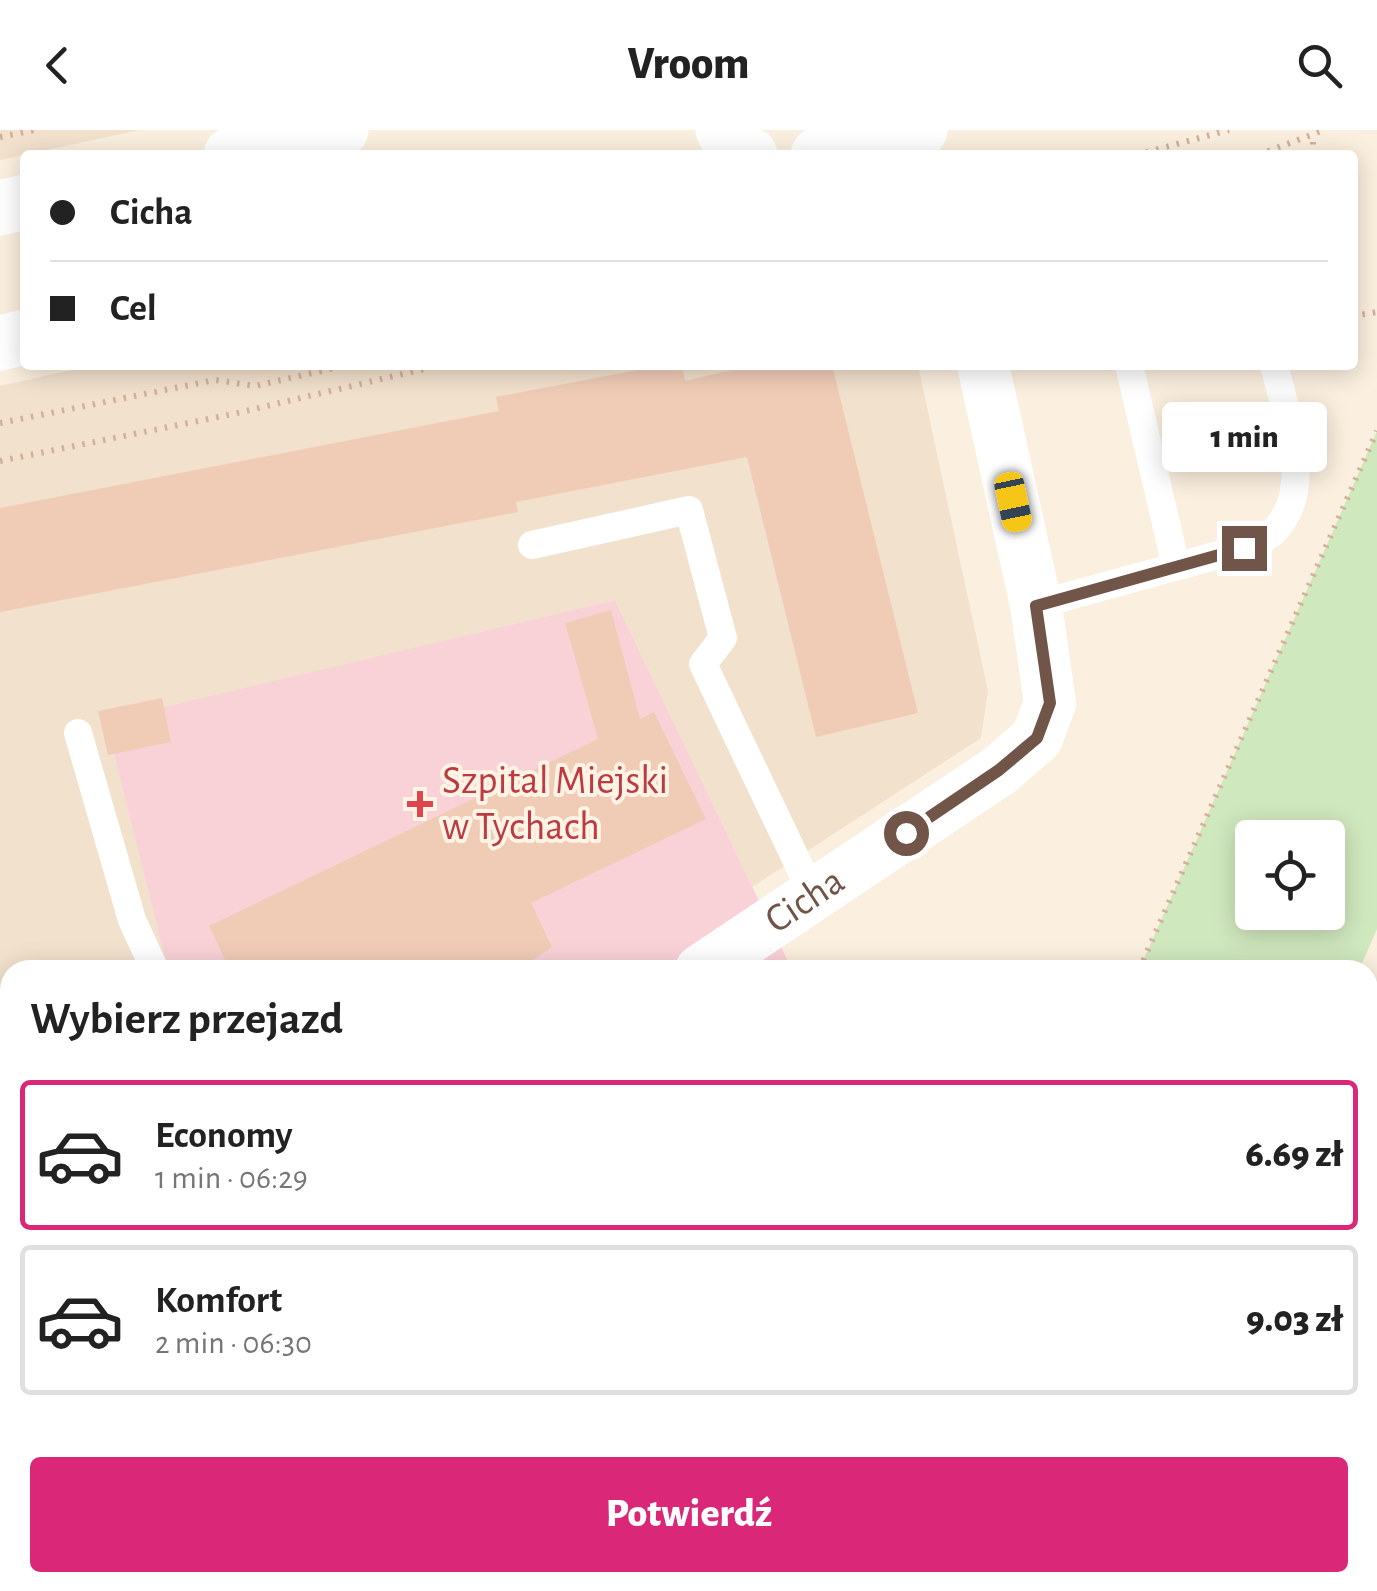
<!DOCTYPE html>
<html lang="pl">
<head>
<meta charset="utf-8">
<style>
  :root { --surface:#fff; --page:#f2f2f2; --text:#222; --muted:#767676; --line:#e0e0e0; --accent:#db2777 }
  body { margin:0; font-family:"Alegreya Sans",sans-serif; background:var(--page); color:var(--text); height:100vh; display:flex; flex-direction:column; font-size:38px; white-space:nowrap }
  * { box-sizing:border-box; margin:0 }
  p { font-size:32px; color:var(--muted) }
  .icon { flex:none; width:55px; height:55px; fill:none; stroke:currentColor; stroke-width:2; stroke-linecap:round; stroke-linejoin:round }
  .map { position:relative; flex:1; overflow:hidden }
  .sheet { position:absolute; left:0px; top:830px; width:1378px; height:632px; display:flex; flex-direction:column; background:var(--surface); border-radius:30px 30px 0 0; box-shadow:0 5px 25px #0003 }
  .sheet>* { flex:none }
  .guide { position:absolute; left:20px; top:20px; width:1338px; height:220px; border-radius:10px; box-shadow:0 5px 25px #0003; display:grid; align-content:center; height:220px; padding:0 30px; background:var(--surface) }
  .controls { position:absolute; left:1235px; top:690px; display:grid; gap:20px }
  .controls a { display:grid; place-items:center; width:110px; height:110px; border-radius:10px; background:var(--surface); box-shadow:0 5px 25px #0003; font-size:50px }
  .end { position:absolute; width:45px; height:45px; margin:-22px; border:12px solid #705548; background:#fff; box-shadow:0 0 0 5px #fff }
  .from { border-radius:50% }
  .bubble { position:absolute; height:70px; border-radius:10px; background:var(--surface); box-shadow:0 5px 25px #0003; font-size:32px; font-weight:800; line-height:70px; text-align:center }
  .car { position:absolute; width:30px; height:60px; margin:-30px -15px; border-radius:12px; box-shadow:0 0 8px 2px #0007; background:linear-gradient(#f5c518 24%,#345 0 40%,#f5c518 0 76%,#345 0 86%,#f5c518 0) }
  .guide b { display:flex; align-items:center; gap:35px; height:95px; font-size:38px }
  .guide b+b { border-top:2px solid var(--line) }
  .guide i { width:25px; height:25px; background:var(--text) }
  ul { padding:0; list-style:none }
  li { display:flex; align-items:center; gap:30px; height:150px; margin:0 20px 15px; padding:0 10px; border:5px solid var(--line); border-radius:10px }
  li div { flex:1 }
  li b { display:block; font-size:38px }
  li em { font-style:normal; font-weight:800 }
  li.current { border-color:var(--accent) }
  li>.icon { width:90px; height:90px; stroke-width:1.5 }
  h2 { padding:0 30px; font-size:45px; line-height:120px }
  .button { display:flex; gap:20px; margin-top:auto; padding:20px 30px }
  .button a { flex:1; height:115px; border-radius:10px; background:var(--accent); color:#fff; font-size:40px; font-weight:800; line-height:115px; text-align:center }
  header { display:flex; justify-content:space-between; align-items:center; height:130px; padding:0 30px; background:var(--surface); font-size:45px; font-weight:800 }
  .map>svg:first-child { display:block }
</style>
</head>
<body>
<header><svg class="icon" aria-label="back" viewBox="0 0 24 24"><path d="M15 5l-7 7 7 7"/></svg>Vroom<svg class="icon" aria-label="search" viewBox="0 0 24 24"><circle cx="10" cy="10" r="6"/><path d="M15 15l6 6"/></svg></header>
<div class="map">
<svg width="1377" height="1461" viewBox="0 0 1377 1461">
  <rect width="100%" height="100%" fill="#fbefdf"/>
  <g fill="#f2e1cd">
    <path d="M0,0H140L0,30Z"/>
    <path d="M93,235H918L988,561L981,608L752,757L615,470L107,592L168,840H10V1147L0,1149V256Z"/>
  </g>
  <path fill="#ecdcf7" d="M10,1254V1452L828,1453L825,1461H0V1256Z"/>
  <path fill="#f9d2d8" d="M615,470L792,840H168L106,591Z"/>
  <g fill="#d0e8be" fill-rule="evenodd">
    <path d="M1377,301V799L1359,840H1139ZM1252,708H1328V782H1252Z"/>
    <path d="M1377,1047V1461H1196L1199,1453L1368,1452V1069Z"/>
    <path d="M273,1453L462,1452V1461H273Z"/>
    <rect x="507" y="1453" width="63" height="8"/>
    <path d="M869,1453L1087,1452V1453L1083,1461H866Z"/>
  </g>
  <g fill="#f0ccb7">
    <path d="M664,235H682L685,251L753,235H832L918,583L816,607L747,327L516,372L518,382L0,482V378L499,281L496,267Z"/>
    <path d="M611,480L640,589L654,582L706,689L531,773L552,817L518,840H230L209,796L598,609L565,493Z"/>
    <path d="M162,568L171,612L108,625L98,581Z"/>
  </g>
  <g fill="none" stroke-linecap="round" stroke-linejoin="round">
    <g stroke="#d4b09b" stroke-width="6" stroke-dasharray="2.5 8" stroke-linecap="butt">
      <path d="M0,7L35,0"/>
      <path d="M1136,25L1229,0"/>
      <path d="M1258,25L1324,0"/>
      <path d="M1313,25V4"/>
      <path d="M1352,186L1377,182"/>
      <path d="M0,293L215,250L255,256L348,235"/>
      <path d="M0,331L233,284L441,235"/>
      <path d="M1139,840L1377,301"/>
      <path d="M866,1461L869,1452"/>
    </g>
    <g stroke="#fff" stroke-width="28">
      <path d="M1129,235L1176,436"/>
      <path d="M532,415L689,380L723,508L703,534L813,765"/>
      <path d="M1036,475L1244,418C1253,414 1265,409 1272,403C1317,361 1286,285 1274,235"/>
      <path d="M78,603L132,790L155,840"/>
    </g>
    <g stroke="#fff" stroke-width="52">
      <path id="s1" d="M701,840L999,641L1037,608L1050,573L1036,475L983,235"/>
      <path d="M0,1177L10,1175"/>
    </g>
    <g stroke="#fff" stroke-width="55">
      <path d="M723,0L735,20L750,25"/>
      <path d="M231,25L341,0"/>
      <path d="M818,25L920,0"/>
      <path d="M0,78L25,72"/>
      <path d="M0,213L25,207"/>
    </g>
    <g stroke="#b19fc3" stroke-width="8" stroke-dasharray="15 10" stroke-linecap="butt">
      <path d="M1368,885L1377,864"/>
      <path d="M1368,1000L1377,979"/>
      <path d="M1113,1461L1117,1452"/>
      <path d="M1164,1461L1168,1452"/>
    </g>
  </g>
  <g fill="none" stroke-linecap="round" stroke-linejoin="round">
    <path stroke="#705548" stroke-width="12" d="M906,703L999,640L1037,608L1050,573L1036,476L1244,418"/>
  </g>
  <path fill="#e0444e" stroke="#fff4e4" stroke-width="4" d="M415 659h10v10h10v10h-10v10h-10v-10h-10v-10h10z"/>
  <g text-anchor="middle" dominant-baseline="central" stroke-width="8" stroke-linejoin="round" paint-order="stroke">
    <g font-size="40" fill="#be3a42" stroke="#fff4e4" text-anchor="start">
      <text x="442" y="651">Szpital Miejski<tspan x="442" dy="46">w Tychach</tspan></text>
    </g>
    <g font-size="40" fill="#705548" stroke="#fff4e4">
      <text stroke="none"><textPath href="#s1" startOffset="125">Cicha</textPath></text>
    </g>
  </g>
</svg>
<div class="controls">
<a><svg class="icon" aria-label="locate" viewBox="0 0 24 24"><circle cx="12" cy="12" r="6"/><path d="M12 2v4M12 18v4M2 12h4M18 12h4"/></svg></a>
</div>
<i class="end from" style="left:906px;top:703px"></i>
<i class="end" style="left:1244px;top:418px"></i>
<div class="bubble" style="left:1162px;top:272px;width:165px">1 min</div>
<i class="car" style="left:1013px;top:372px;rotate:168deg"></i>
<div class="guide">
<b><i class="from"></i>Cicha</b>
<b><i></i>Cel</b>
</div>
<section class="sheet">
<h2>Wybierz przejazd</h2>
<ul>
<li class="current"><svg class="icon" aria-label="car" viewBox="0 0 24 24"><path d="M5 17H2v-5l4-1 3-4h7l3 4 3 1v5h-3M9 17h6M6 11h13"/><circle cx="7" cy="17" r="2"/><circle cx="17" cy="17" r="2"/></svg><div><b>Economy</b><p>1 min · 06:29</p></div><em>6.69 zł</em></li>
<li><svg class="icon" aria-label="car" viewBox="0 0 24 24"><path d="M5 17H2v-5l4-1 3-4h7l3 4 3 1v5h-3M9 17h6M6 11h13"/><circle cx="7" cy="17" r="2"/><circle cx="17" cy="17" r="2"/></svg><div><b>Komfort</b><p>2 min · 06:30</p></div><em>9.03 zł</em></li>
</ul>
<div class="button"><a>Potwierdź</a></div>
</section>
</div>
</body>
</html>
